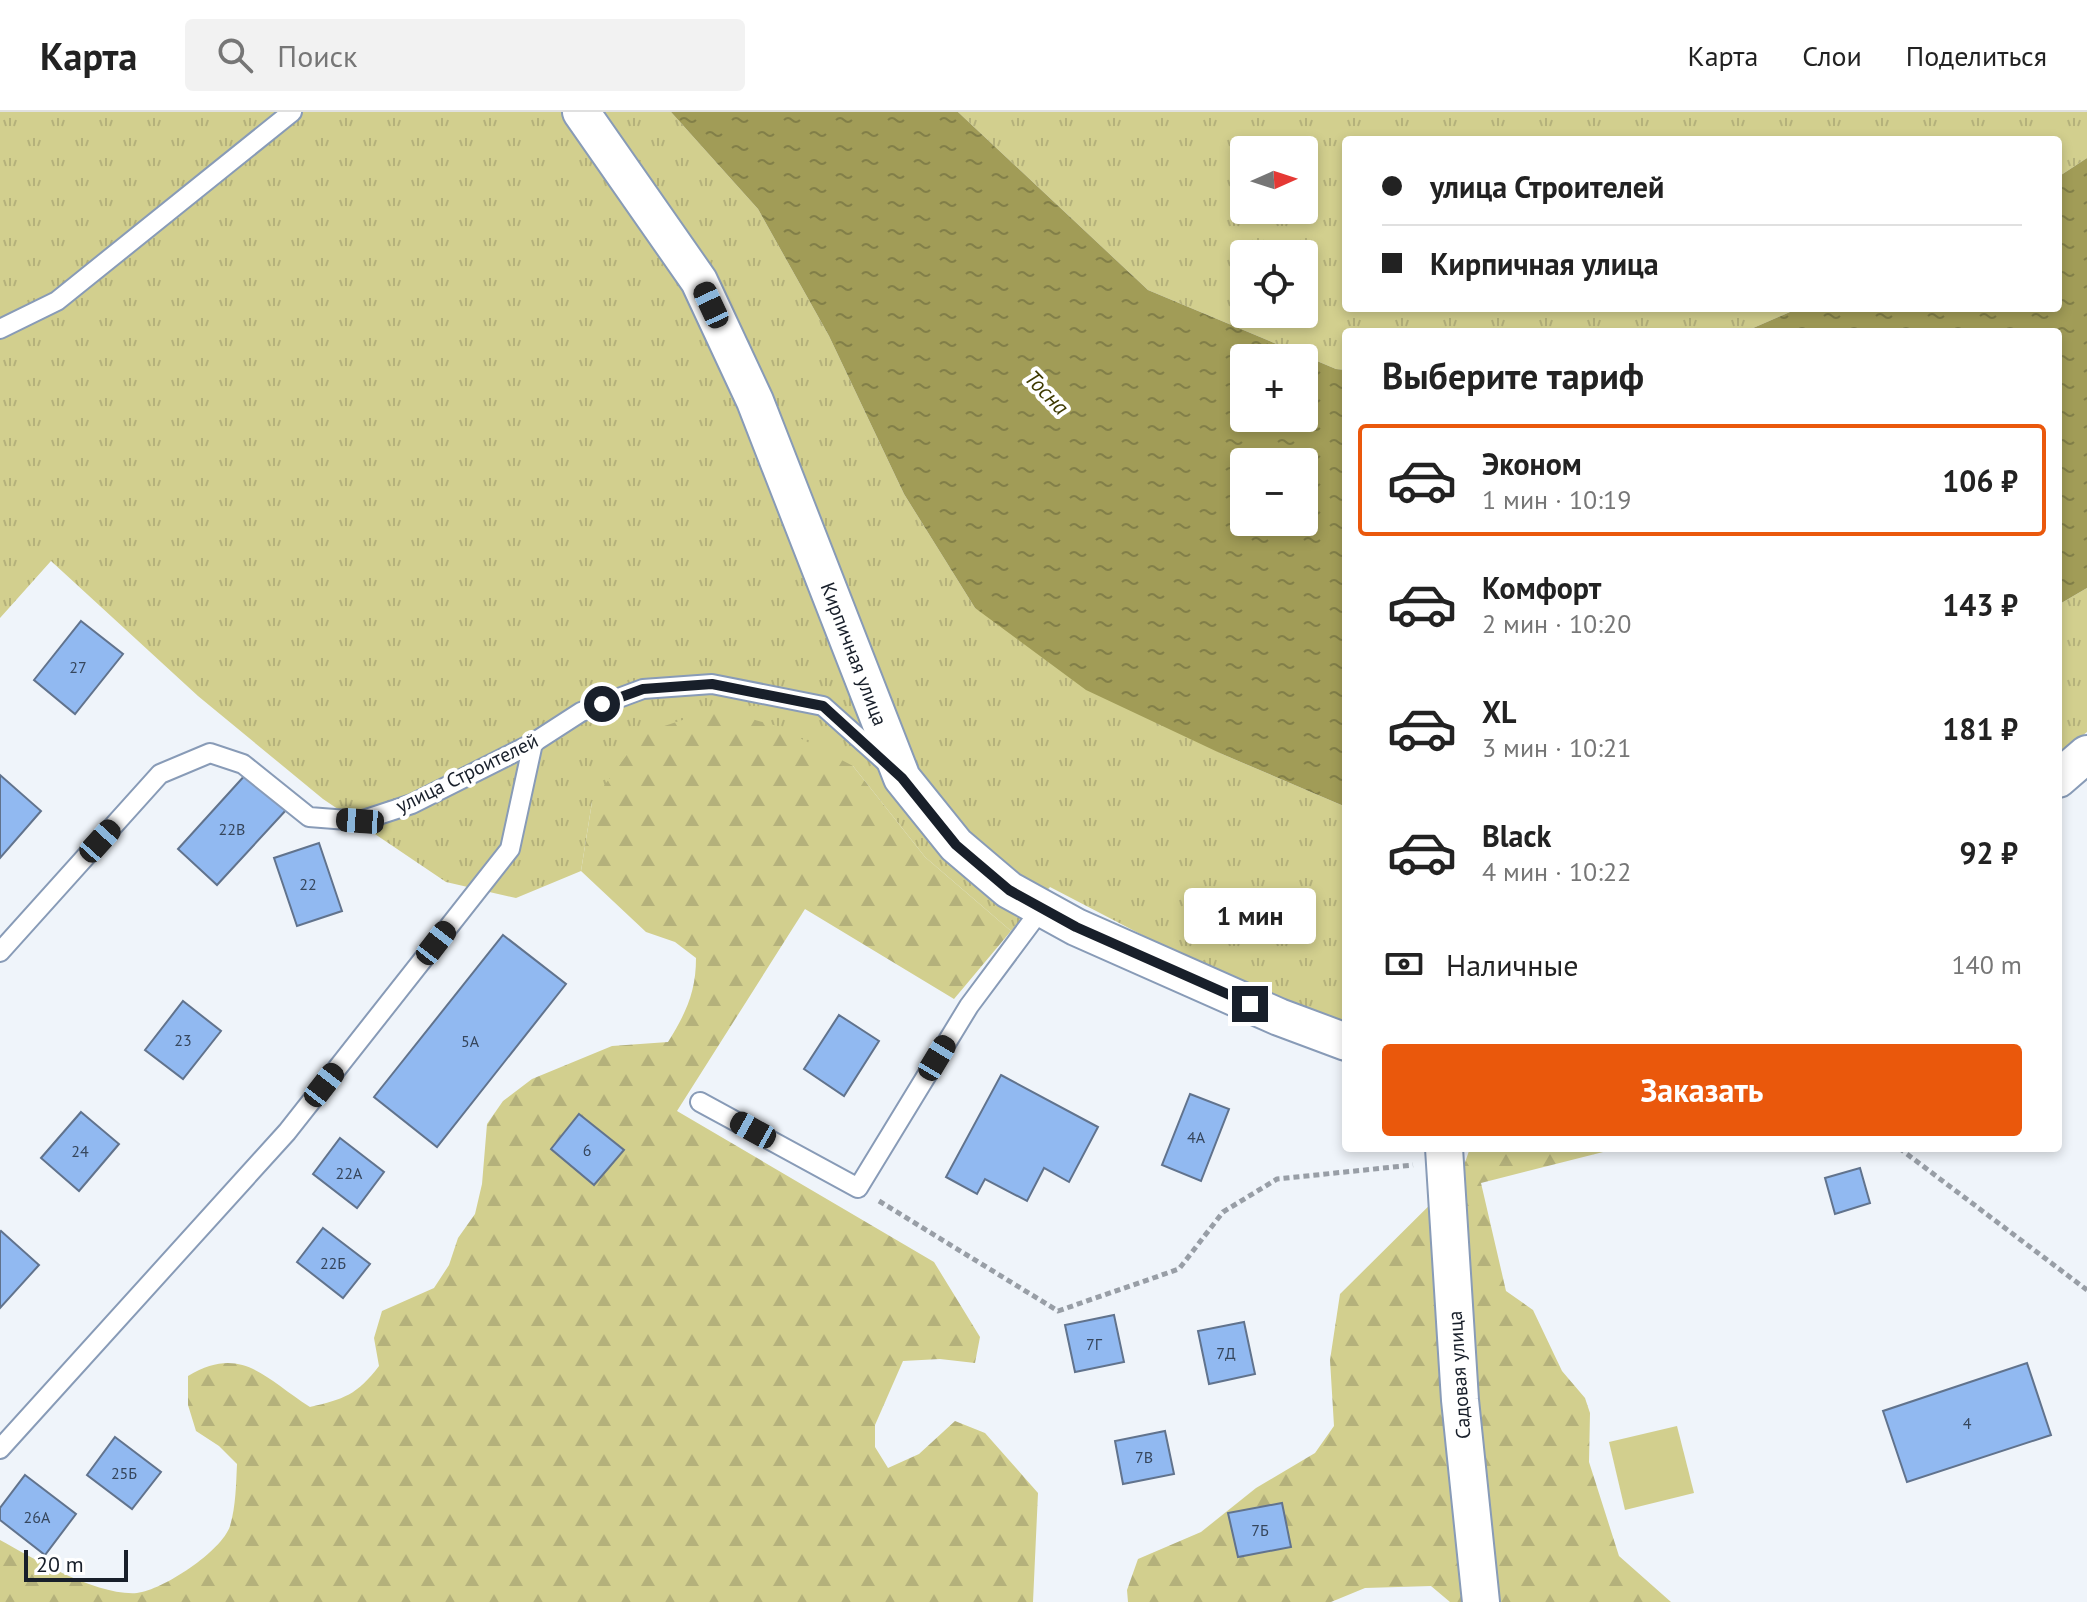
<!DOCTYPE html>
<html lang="ru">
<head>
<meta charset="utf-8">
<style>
  :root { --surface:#fff; --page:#f2f2f2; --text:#222; --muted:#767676; --line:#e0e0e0; --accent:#ea580c }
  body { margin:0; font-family:"PT Sans",sans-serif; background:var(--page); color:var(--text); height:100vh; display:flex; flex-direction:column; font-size:30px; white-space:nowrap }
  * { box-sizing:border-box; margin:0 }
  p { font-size:26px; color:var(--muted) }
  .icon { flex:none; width:44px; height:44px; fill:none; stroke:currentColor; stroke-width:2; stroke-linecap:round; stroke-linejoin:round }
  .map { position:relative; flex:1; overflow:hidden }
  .side { position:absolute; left:1342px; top:216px; width:720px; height:824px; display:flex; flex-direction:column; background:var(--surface); border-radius:8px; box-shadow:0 4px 12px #0003 }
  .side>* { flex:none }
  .banner { position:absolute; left:1342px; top:24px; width:720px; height:176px; border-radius:8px; box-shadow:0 4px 12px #0003; display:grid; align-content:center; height:176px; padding:0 40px; background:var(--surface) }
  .needle { width:52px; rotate:87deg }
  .controls { position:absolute; left:1230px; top:24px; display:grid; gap:16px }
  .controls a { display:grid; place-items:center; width:88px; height:88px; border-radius:8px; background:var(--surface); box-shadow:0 4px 12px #0003; font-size:40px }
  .scale { position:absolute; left:24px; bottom:20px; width:104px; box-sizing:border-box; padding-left:8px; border:4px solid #181f2a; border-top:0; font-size:22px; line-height:28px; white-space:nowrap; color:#181f2a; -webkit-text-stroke:6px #fff; paint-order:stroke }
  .end { position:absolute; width:36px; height:36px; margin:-18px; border:10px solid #181f2a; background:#fff; box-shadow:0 0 0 4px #fff }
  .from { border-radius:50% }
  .bubble { position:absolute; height:56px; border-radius:8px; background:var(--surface); box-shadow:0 4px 12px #0003; font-size:26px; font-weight:700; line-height:56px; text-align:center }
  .car { position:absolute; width:24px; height:48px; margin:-24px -12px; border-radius:10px; box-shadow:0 0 6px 2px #0007; background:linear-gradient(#222 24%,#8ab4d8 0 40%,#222 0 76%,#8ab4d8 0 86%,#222 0) }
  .banner b { display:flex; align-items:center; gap:28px; height:76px; font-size:30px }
  .banner b+b { border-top:2px solid var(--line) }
  .banner i { width:20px; height:20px; background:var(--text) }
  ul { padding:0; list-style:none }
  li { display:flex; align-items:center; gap:24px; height:112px; margin:0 16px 12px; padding:0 24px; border:4px solid transparent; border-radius:8px }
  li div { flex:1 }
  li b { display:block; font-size:30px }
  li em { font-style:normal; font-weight:700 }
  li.current { border-color:var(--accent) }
  li>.icon { width:72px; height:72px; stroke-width:1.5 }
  h2 { padding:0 40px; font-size:36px; line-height:96px }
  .pay { display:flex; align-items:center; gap:20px; height:88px; padding:0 40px; font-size:30px }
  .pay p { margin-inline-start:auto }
  .primary-button { display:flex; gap:16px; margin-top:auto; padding:16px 40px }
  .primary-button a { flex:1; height:92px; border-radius:8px; background:var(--accent); color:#fff; font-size:32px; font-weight:700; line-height:92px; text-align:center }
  header { display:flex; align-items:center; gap:48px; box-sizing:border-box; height:112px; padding:0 40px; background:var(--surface); border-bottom:2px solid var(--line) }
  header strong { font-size:38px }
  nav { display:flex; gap:44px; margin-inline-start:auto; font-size:28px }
  .search { width:560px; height:72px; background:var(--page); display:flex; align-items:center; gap:20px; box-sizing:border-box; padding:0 28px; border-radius:8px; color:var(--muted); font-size:30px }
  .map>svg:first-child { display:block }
</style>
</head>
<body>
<header>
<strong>Карта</strong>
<div class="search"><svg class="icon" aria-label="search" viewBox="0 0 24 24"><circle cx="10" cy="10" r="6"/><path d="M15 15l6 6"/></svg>Поиск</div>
<nav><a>Карта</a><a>Слои</a><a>Поделиться</a></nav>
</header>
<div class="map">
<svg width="2087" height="1490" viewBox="0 0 2087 1490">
  <defs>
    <pattern id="grass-tufts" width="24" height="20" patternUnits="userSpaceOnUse" patternTransform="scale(2)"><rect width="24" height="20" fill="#d2cf8e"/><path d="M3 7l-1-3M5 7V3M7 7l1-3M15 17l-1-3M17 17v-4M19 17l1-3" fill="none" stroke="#b4b17b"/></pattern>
    <pattern id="forest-firs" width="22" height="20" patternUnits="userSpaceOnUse" patternTransform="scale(2)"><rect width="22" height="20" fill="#d2cf8e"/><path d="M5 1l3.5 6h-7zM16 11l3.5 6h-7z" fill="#b4b17b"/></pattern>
    <pattern id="water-ripples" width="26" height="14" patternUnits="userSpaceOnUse" patternTransform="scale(2)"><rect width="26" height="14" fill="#a19c57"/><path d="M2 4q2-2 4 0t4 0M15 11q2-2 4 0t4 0" fill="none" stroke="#827f48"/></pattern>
  </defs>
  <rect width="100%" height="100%" fill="#eff4fa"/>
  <g fill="url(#grass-tufts)" fill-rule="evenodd">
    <path d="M0,0H671L758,97L829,224L904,382L975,496L1222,642L1346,695V912L1196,851L1050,775L1011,819L925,745L853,654L592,690L581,759L516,786L446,770L323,687L198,584L51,449L0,506Z"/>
    <path d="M958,0H2087V46L2058,65V28H1346V196H1799L1744,220H1346V258L1336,257L1148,178ZM1244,38H1304V98H1244ZM1244,142H1304V202H1244Z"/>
    <path d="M2087,476V620L2058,643V493Z"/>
  </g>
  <g fill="url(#forest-firs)">
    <path d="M716,597L777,614L853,654L925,745L1011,819L954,887L805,797L677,999L934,1150L980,1225L975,1251L940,1247L903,1249L875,1313V1335L888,1356L919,1342L955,1309L985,1321L1038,1381L1033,1490H0V1428C34,1447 97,1484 137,1481C163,1478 222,1439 230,1414C236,1394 236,1372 237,1352L219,1334L196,1319L188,1293V1264C242,1232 264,1266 310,1295C344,1287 357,1283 379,1254L374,1226L382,1199L434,1176L449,1153L458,1126L475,1102L482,1072L487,1012L503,989L532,967L612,934L668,930C686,901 696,880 696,846L675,830L646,820L581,759L592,690L643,621Z"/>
    <path d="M1470,1036H1619L1481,1071L1506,1179L1533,1198L1562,1259L1585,1286L1590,1301L1589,1350L1619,1444L1671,1490H1450L1431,1474L1365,1476L1331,1490H1128L1127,1478L1138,1447L1201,1420L1256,1376L1315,1341L1334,1314L1330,1248L1340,1182L1461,1062Z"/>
  </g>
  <path fill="#d2cf8e" d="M1677,1314L1694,1381L1625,1398L1609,1330Z"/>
  <g fill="url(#water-ripples)" fill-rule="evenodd">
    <path d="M671,0H958L1148,178L1336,257L1346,258V695L1222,642L1086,578L975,496L904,382L829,224L758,97ZM1244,246H1304V306H1244ZM1244,350H1304V410H1244Z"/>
    <path d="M2087,46V476L2058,493V220H1744L1799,196H2058V65Z"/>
  </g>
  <g fill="#91b9f1" stroke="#61738d" stroke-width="2">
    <path d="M81,509L123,542L75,602L34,568Z"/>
    <path d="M247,661L287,697L217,773L178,737Z"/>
    <path d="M0,663L41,699L0,746Z"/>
    <path d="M319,731L342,799L297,814L274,746Z"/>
    <path d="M503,823L566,872L437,1035L374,985Z"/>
    <path d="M183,889L221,919L183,967L145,938Z"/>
    <path d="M839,903L879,929L844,984L804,957Z"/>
    <path d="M1001,963L1098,1015L1069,1070L1044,1056L1027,1089L985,1067L977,1082L946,1065Z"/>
    <path d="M1190,982L1229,997L1201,1069L1162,1053Z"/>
    <path d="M81,1000L119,1032L79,1079L41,1046Z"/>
    <path d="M579,1002L624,1038L594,1073L551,1037Z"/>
    <path d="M340,1026L384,1060L357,1096L313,1062Z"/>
    <path d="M1860,1056L1870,1091L1835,1102L1825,1066Z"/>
    <path d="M323,1116L370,1152L343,1186L297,1150Z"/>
    <path d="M1,1119L39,1153L0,1196V1120Z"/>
    <path d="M1114,1203L1124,1250L1075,1260L1065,1213Z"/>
    <path d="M1244,1210L1255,1262L1209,1272L1198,1219Z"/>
    <path d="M2027,1251L2051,1323L1907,1370L1883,1299Z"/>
    <path d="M1165,1319L1174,1362L1123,1372L1115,1329Z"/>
    <path d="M115,1325L161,1360L132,1397L87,1363Z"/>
    <path d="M25,1363L76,1402L45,1443L0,1408V1396Z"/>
    <path d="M1282,1391L1291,1435L1238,1445L1228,1401Z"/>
  </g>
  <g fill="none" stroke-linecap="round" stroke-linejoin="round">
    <defs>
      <g id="lane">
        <path d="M0,217L57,189L292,0"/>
        <path d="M0,840L160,662L210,641L243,652L309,705L360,709L412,692L533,631L581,600L643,577L712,572L823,594L889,653"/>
        <path d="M700,990L858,1076L969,894L1042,796"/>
        <path d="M0,1337L287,1020L510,737L533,631"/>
      </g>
      <g id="street">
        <path d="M581,0L699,169L755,289L902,666L956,733L1009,778L1076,815L1279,905L1346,930"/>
        <path d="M2058,667L2087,642"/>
        <path d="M1444,1036L1460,1288L1481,1490"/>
      </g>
    </defs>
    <use href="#lane" stroke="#889bb7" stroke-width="22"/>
    <use href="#street" stroke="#889bb7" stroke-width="40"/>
    <g stroke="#989ea6" stroke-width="5" stroke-dasharray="6 4" stroke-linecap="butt">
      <path d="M1899,1036L2087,1178"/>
      <path d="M879,1089L1058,1199L1179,1157L1223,1100L1277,1067L1413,1053"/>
    </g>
    <use href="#lane" stroke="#fff" stroke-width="18"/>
    <use href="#street" stroke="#fff" stroke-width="36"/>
  </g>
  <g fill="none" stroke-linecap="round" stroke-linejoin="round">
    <path stroke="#181f2a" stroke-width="10" d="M602,592L643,577L712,572L823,594L902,666L956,733L1009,778L1076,815L1250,892"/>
  </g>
  <g text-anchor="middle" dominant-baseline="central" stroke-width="8" stroke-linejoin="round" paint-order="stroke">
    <g font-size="16" fill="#36465c">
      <text x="78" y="555">27</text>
      <text x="232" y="717">22В</text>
      <text x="308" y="772">22</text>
      <text x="183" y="928">23</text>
      <text x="470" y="929">5А</text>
      <text x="1196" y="1025">4А</text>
      <text x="587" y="1038">6</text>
      <text x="80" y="1039">24</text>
      <text x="349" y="1061">22А</text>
      <text x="333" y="1151">22Б</text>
      <text x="1094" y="1232">7Г</text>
      <text x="1226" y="1241">7Д</text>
      <text x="1967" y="1311">4</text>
      <text x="1144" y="1345">7В</text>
      <text x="124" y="1361">25Б</text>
      <text x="37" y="1405">26А</text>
      <text x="1260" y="1418">7Б</text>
    </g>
    <g font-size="20" fill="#181f2a" stroke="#fff">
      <text transform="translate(854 542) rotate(69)">Кирпичная улица</text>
      <text transform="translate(467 661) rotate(-26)">улица Строителей</text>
      <text transform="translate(1459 1263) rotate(-94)">Садовая улица</text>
    </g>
    <g font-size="22" font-style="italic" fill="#3e3a00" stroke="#fff">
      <text transform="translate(1047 280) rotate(46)">Тосна</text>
    </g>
  </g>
</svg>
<div class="controls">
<a><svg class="needle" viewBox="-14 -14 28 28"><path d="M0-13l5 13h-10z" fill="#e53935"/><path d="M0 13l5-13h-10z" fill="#767676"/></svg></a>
<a><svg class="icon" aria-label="locate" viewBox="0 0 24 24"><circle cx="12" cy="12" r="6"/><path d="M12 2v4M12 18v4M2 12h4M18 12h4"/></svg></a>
<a>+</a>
<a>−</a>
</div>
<div class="scale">20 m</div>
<i class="end from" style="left:602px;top:592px"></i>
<i class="end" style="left:1250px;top:892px"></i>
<div class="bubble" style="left:1184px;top:776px;width:132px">1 мин</div>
<i class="car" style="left:711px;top:193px;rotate:335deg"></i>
<i class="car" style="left:360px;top:709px;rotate:274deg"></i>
<i class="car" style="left:100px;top:729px;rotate:42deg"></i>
<i class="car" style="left:436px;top:831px;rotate:38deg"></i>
<i class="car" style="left:937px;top:946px;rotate:31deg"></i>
<i class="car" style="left:324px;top:973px;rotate:38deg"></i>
<i class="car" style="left:753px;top:1018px;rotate:299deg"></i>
<div class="banner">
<b><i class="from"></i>улица Строителей</b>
<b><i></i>Кирпичная улица</b>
</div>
<section class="side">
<h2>Выберите тариф</h2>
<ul>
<li class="current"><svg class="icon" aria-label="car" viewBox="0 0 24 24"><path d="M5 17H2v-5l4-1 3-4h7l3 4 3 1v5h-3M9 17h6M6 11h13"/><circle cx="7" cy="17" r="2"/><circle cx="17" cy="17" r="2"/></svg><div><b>Эконом</b><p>1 мин · 10:19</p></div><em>106 ₽</em></li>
<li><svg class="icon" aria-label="car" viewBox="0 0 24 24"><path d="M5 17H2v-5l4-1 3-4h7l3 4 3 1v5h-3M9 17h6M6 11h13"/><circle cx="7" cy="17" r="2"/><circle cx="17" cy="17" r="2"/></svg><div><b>Комфорт</b><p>2 мин · 10:20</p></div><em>143 ₽</em></li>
<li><svg class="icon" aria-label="car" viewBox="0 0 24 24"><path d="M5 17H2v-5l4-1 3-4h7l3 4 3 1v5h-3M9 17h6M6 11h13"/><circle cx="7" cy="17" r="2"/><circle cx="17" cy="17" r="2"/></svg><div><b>XL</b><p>3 мин · 10:21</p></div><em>181 ₽</em></li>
<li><svg class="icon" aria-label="car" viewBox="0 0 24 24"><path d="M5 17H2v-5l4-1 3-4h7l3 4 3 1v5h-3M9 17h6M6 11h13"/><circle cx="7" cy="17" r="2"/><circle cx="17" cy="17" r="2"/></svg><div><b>Black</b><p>4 мин · 10:22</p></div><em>92 ₽</em></li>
</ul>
<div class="pay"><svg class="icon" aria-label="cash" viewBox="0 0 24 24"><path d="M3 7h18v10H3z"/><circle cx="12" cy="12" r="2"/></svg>Наличные<p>140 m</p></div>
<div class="primary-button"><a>Заказать</a></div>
</section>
</div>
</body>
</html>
